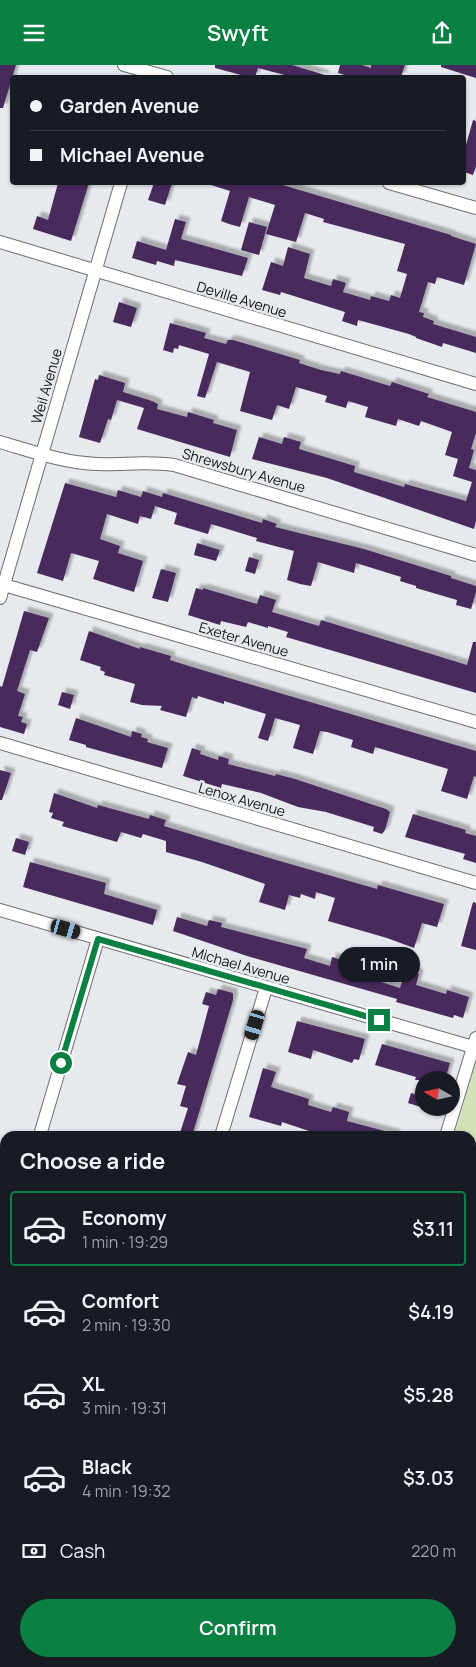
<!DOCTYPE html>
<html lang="en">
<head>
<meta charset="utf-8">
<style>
  :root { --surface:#171b24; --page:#242831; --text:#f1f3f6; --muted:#9ea1a6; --line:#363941; --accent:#0b8043 }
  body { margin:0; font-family:Manrope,sans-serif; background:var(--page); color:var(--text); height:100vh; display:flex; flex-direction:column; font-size:19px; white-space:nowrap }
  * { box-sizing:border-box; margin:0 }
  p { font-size:16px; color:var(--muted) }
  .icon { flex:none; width:28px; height:28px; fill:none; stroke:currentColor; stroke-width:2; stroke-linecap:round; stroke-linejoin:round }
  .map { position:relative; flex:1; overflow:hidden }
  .details { position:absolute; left:0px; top:1066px; width:476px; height:536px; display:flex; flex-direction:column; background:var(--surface); border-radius:15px 15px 0 0; box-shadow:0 1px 4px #0004 }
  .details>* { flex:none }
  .guide { position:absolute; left:10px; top:10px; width:456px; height:110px; border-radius:5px; box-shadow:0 1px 4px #0004; display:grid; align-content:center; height:110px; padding:0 20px; background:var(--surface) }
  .needle { width:32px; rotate:279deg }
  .controls { position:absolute; left:415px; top:1006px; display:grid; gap:10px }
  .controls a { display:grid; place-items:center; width:45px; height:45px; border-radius:50%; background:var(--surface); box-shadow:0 1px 4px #0004; font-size:25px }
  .end { position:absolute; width:22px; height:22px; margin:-11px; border:6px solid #0b8043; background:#fff; box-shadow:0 0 0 2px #fff }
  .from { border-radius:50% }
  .bubble { position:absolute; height:35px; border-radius:18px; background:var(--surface); box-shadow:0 1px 4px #0004; font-size:16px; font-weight:600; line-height:35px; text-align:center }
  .car { position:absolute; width:15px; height:30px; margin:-15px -8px; border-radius:6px; box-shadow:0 0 4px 1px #0007; background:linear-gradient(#222 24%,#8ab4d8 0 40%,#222 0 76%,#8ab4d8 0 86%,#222 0) }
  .guide b { display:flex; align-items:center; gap:18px; height:48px; font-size:19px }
  .guide b+b { border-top:1px solid var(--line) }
  .guide i { width:12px; height:12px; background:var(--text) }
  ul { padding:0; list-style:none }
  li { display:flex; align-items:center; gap:15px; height:75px; margin:0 10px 8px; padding:0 10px; border:2px solid transparent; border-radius:5px }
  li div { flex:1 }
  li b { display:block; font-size:19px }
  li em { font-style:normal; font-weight:600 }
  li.on { border-color:var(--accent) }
  li>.icon { width:45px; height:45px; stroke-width:1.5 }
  h2 { padding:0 20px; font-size:22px; line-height:60px }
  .pay { display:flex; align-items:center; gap:12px; height:55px; padding:0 20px; font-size:19px }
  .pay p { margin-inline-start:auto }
  .action { display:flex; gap:10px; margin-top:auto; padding:10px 20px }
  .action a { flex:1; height:58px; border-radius:30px; background:var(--accent); color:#fff; font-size:20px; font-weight:600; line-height:58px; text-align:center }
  header { display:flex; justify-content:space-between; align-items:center; height:65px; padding:0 20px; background:var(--accent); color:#fff; font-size:22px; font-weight:600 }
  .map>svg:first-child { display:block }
</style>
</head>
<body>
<header><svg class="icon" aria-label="menu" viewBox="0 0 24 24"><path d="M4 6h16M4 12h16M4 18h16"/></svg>Swyft<svg class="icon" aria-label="share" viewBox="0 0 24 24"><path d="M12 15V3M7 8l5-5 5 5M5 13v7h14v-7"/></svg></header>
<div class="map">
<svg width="476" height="1602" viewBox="0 0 476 1602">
  <defs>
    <filter id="shadow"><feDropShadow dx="4.5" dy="-4.5" stdDeviation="1" flood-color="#0004"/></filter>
  </defs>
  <rect width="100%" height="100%" fill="#e6e9ed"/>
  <path fill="#d3e1b6" d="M476,998V1437L471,1439V1071H454Z"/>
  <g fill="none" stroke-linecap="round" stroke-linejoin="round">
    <path stroke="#81d8f1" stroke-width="4" d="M471,1379L476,1381"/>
  </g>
  <g fill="#482b5d" filter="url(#shadow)">
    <path d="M0,0H16L3,43H0Z"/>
    <path d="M215,0H292L325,10V12H292L258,3L255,12H240L241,10L215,3Z"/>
    <path d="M340,0H362L371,3V0H405L401,12H351L338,8Z"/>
    <path d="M441,0H476V13L441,2Z"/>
    <path d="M473,55L476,56V101L473,110L464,107V87Z"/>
    <path d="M58,118H89L71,176L33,164L37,151L48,155Z"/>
    <path d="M154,118H172L165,140L148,135Z"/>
    <path d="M211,118H276L451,170V171L476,179L464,220L437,212L435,219L428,217L419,247L424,248L423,252L434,256L433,259L476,272V288L443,278L442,282L416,273V272L409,269L358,255L357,261L342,256L345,247L281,227L280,230L262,225L271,197L283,201L288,182L310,189L304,213L331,221L333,214L346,218L343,227L370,235L371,231L389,236L391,230L400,233L407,209L397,206L405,179L323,157L324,154L305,148L296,177L266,169L275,140L249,132L240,162L229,159L221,156L230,126L211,120Z"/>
    <path d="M175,154L186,157L181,174L248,193L242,211L175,195L174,201L157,196L156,200L132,193L137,176L166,185Z"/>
    <path d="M249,157L267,162L259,190L241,185Z"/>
    <path d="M119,237L137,243L131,262L113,257Z"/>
    <path d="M170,258L206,268L204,273L226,279L228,275H233L300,295L299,298L321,305L340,309L341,306L390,321L392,317L429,329L427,332L476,347V368L471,384L474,385L469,403L476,405V456L474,464L327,413L252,394L259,372L282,379L284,372L301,377L299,384L355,401L354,407L404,422L405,419L466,436L472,417L453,411L458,394L445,390L452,367L421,356L419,361L398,354L396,361L365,352L368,342L348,336L346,343L325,337L327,331L296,322L289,344L277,340L272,355L240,346L250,307L217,297L205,333L197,331L209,289L179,280L178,284L174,283L173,288L163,285Z"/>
    <path d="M99,310L125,318L123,327L152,336L158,339L157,344L187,352L188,347L214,355L213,358L237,365L230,392L137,364L144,343L117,335L111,355L108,354L100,378L79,372L95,314L98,315Z"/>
    <path d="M65,418L116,432L118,425L141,432L143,426L162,432L163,428L262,458L263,454L277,459L275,462L364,484L451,511V513L476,521V527L471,544L456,540L457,535L416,523V521L400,516L401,512L356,498L354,508L318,497L311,521L300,519L287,515L294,486L256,476L257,473L211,459L208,469L174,459L177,448L155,441L151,454L140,451L138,459L107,449L100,474L120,481L118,488L143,496L134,527L93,514L99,496L71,488L63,516L37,508Z"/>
    <path d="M197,478L220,485L216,496L194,490Z"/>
    <path d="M249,492L259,495L255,509L245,506Z"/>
    <path d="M161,504L176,508L168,537L152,533Z"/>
    <path d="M196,523L203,525V523L257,539L260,530L276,535L272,547L319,561L321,555L467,600L473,577H476V628L286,572L288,567L268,561V563L248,557L246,562L221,556L220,560L188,550Z"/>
    <path d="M24,546L49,553L37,587L30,585L17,626L25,629L18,651L23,652L21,657L27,659L24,669L0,662V621L2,622Z"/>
    <path d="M89,566L140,584V582L171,591L170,595L192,602L476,686V712L474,711L467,734L441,726L448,704L375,682L373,689L351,682L353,675L327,667L320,666L313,689L293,683L300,660L275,653L268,676L258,673L266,649L224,636V639L198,631L197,634L192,632L186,652L160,645L162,641L142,640L130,637L135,619L104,610L105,607L100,605L101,602L80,595Z"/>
    <path d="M62,627L74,630L70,644L58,640Z"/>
    <path d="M76,653L131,672L132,666L142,669L141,672L148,674L147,677L168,683L162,703L86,682V680L69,675Z"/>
    <path d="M192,683L201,686L200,689L218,695L219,691L229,694L228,699L275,711L276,709L295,714L386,744L390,747L385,765L382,769L373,766L374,762L326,747L298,742L261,728L222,719L221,723L183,711Z"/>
    <path d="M0,705L11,708L2,735H0Z"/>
    <path d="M54,728L97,743L98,740L149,754L150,750L166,755L164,761L266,792L377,824L378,820L444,839L437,862L422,858L414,883L387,873L328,856L335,833L316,827L315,834L301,829L300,833L289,830L285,845L259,837L265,819L202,797L166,787V776L143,769L141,773L121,767L117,777L62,761L64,757L51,753L53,748L49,747Z"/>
    <path d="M413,749L466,765L465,768L476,771V798L463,794L465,789L405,772Z"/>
    <path d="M16,773L29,777L25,790L12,786Z"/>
    <path d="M30,797L106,818L104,829L157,845L153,860L23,822Z"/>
    <path d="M473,837L476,838V885L461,881Z"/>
    <path d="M177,852L207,861L209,855L222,858L221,862L307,884L304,893L330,901L332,892L356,899L364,902V905L383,911L381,917L400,923L406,904L419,909L416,920L446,929L447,925L469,932L463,953L454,950L453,953L396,937L397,934L247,891L173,866Z"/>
    <path d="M218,924L233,928V935L192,1071H179L188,1043L180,1041L186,1021L177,1019L188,987L196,990L209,941L202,939L206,927L216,930Z"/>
    <path d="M297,956L365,974L359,995L354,994L352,998L313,985L311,994L288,987Z"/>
    <path d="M382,979L450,998L445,1015H415L416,1012L375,1000Z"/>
    <path d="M263,1003L276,1007L271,1022L309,1034L308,1040L331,1047L333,1042L349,1047L347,1056L396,1069L395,1071H324L282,1057L281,1061L249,1052Z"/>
    <path d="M411,1028L424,1032V1043L408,1038Z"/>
  </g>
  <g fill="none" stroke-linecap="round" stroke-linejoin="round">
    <defs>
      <g id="minor">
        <path d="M124,0L167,12"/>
        <path d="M389,118L476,143"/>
        <path d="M0,177L476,319"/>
        <path d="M0,377C31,386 64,398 97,399C123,400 148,396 174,400L476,490"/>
        <path d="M4,520L476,657"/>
        <path d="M0,533L121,118"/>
        <path d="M0,678L476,818"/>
        <path d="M0,845L473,982"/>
        <path d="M40,1070L98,874"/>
        <path d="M221,1071L266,923"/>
        <path d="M446,1071L476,973"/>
        <path d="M0,1139L5,1141"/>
        <path d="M0,1330L5,1332"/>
        <path d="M0,1428L5,1411"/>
        <path d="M471,1431L476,1429"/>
        <path d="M471,1533L476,1532"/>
        <path d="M179,1602L180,1598"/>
        <path d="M379,1602L381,1598"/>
      </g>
    </defs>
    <use href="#minor" stroke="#6c6e71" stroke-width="14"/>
    <use href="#minor" stroke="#fff" stroke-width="12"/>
  </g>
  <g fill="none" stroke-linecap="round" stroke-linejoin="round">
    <path stroke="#0b8043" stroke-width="6" d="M61,998L98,874L379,955"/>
  </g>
  <g text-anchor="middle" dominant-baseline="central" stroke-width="5" stroke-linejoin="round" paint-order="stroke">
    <g font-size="14" fill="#111213" stroke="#e6e9ed">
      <text transform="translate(242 234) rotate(17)">Deville Avenue</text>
      <text transform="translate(46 321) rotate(-74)">Weil Avenue</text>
      <text transform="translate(244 405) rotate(16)">Shrewsbury Avenue</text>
      <text transform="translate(244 574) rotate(16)">Exeter Avenue</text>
      <text transform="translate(242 734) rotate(16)">Lenox Avenue</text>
      <text transform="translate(241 900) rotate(16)">Michael Avenue</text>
    </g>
  </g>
</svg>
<div class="controls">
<a><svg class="needle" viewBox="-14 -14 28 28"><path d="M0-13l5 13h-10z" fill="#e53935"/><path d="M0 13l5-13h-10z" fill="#9ea1a6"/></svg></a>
</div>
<i class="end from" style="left:61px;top:998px"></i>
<i class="end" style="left:379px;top:955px"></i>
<div class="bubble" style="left:338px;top:882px;width:82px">1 min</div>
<i class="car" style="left:66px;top:864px;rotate:106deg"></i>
<i class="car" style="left:255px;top:960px;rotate:197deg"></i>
<div class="guide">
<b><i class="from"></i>Garden Avenue</b>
<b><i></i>Michael Avenue</b>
</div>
<section class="details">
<h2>Choose a ride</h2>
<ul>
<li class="on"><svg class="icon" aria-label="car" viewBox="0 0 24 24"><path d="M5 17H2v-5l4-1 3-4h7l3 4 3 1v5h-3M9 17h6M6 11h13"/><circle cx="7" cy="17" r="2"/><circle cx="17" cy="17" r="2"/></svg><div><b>Economy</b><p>1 min · 19:29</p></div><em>$3.11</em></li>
<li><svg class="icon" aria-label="car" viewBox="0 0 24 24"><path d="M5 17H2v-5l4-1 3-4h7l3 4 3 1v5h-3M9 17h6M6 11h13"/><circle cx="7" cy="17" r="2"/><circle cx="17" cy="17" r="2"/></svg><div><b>Comfort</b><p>2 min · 19:30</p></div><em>$4.19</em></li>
<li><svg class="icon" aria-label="car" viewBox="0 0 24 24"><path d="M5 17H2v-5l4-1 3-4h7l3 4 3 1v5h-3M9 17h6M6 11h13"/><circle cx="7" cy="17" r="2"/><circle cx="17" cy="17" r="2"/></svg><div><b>XL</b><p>3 min · 19:31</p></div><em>$5.28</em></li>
<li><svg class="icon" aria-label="car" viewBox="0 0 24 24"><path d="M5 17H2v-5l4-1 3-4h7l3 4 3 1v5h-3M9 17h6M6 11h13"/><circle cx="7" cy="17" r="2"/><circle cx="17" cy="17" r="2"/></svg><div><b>Black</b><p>4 min · 19:32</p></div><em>$3.03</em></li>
</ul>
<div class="pay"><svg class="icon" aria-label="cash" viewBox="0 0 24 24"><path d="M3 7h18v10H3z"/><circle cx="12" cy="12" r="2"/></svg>Cash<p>220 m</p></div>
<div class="action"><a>Confirm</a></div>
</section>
</div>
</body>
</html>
